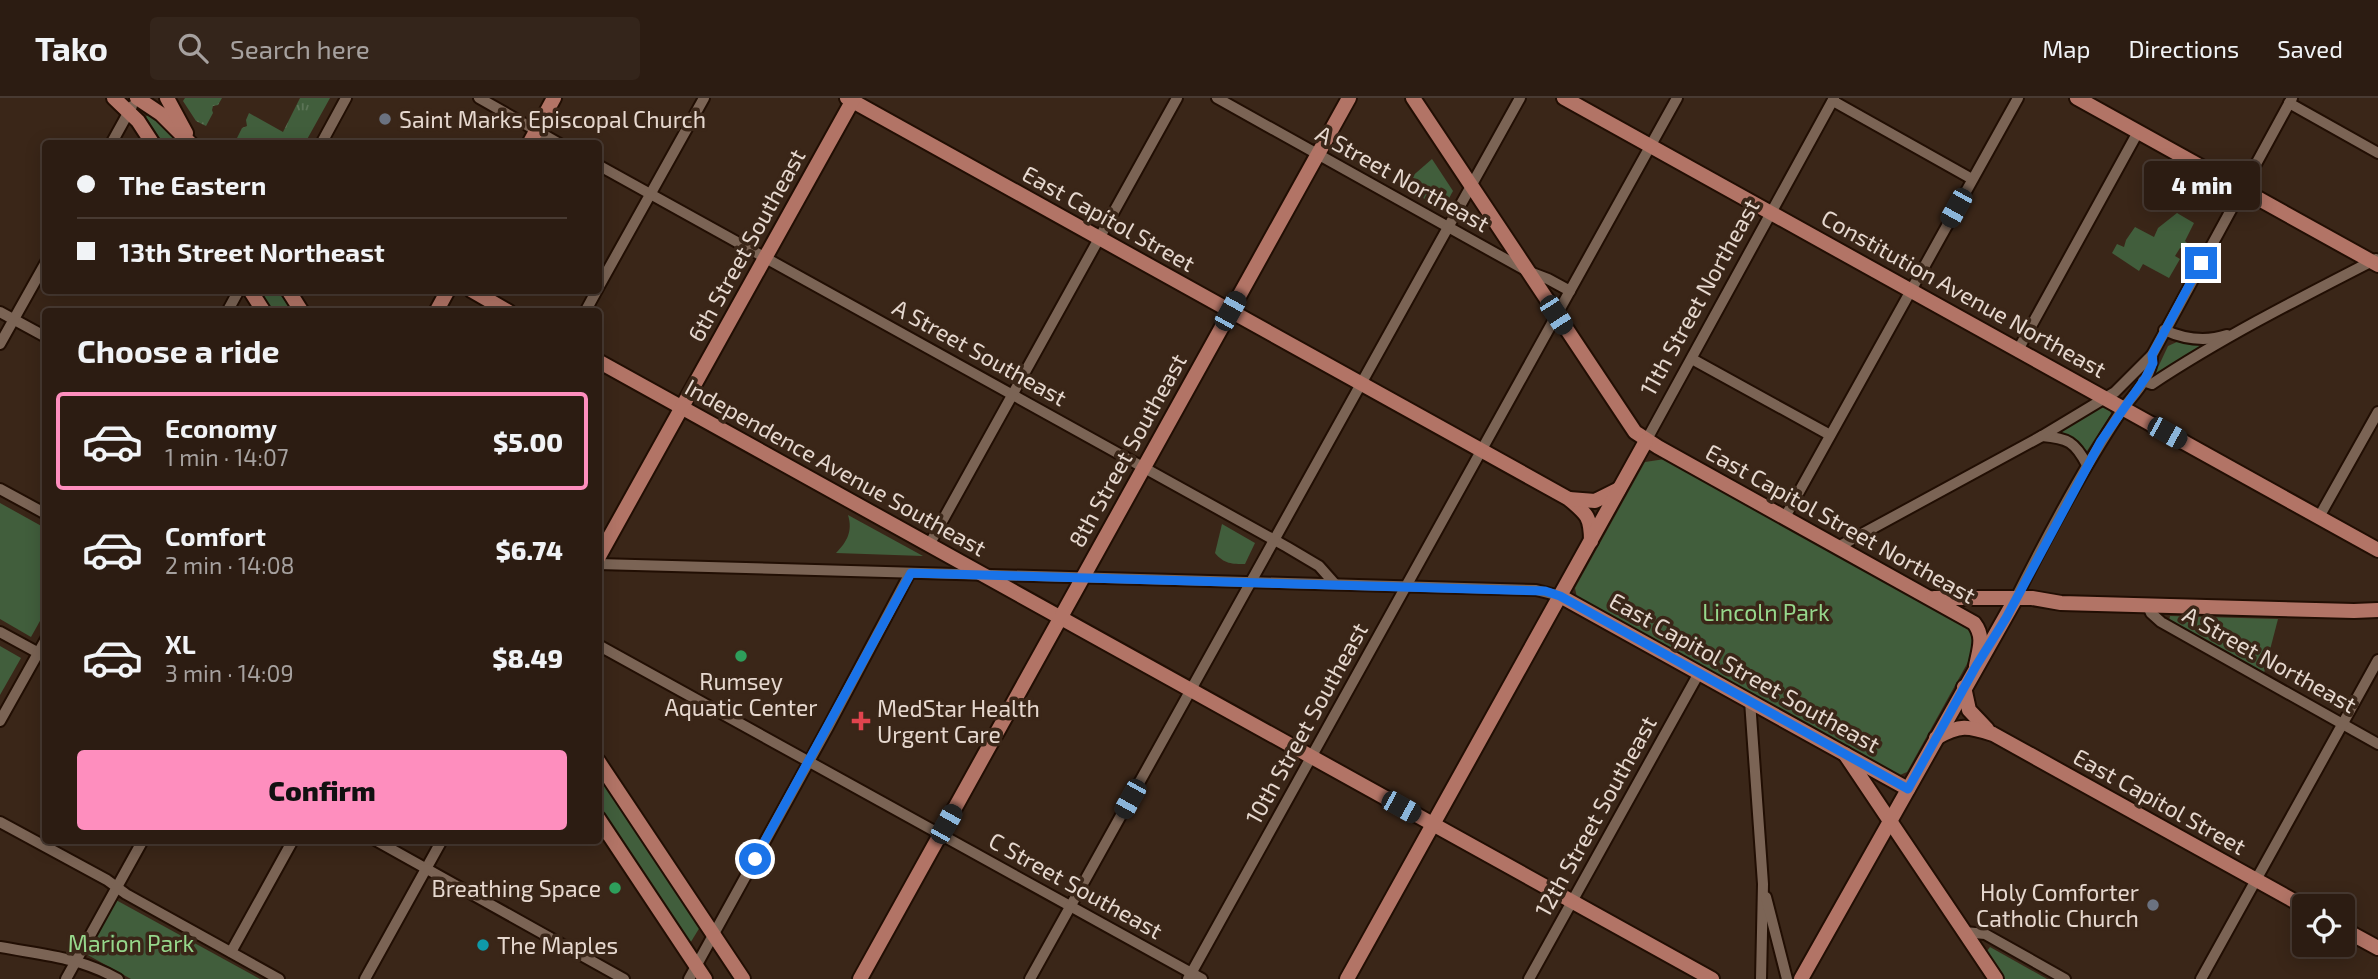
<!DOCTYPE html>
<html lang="en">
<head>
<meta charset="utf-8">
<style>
  :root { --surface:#2c1c12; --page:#34251b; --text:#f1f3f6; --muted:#a6a19f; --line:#483a32; --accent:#fe8ebe }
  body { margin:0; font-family:"Exo 2",sans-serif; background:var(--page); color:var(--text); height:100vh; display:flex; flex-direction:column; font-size:26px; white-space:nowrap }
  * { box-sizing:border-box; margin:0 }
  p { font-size:23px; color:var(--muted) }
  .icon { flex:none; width:38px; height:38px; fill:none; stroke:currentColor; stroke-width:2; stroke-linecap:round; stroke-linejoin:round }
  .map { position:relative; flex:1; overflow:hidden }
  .side { position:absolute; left:42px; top:210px; width:560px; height:536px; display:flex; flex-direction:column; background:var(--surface); border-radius:7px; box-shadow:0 4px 18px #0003,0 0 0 2px var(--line) }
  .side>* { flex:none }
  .hud { position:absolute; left:42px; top:42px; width:560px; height:154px; border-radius:7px; box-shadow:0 4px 18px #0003,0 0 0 2px var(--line); display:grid; align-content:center; height:154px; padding:0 35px; background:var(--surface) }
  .buttons { position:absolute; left:2292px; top:796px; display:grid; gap:14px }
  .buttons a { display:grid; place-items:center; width:63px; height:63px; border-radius:7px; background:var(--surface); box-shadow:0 4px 18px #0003,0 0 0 2px var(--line); font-size:35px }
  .end { position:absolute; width:32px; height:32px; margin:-16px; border:9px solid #1a73e8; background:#fff; box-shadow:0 0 0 4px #fff }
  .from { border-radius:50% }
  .bubble { position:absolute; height:49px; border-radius:7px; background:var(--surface); box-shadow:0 4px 18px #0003,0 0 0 2px var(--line); font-size:23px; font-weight:800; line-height:49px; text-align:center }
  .car { position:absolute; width:21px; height:42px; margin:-21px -10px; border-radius:9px; box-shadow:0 0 5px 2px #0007; background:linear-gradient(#222 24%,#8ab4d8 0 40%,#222 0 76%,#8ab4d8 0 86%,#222 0) }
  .hud b { display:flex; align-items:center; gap:24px; height:66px; font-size:26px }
  .hud b+b { border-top:2px solid var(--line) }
  .hud i { width:18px; height:18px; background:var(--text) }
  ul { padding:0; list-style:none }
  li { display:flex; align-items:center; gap:21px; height:98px; margin:0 14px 10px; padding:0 21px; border:4px solid transparent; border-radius:7px }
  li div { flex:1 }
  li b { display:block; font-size:26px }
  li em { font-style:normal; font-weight:800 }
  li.on { border-color:var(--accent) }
  li>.icon { width:63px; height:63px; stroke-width:1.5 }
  h2 { padding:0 35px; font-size:32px; line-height:84px }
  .primary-button { display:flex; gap:14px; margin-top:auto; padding:14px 35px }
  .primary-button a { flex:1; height:80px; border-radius:7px; background:var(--accent); color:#111; font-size:28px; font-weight:800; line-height:80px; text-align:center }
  header { display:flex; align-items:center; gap:42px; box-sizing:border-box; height:98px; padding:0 35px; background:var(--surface); border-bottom:2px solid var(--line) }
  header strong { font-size:33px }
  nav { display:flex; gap:38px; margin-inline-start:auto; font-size:24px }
  .search { width:490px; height:63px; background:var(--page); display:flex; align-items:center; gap:18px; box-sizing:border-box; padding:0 24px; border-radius:7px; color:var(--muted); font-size:26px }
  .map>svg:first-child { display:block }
</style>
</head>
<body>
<header>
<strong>Tako</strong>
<div class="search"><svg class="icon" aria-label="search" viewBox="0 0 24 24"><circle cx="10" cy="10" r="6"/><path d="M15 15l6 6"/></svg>Search here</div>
<nav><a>Map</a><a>Directions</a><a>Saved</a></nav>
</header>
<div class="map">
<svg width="2378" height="881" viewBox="0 0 2378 881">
  <defs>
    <pattern id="grass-tufts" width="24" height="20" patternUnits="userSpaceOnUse" patternTransform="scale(1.75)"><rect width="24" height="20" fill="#415e3c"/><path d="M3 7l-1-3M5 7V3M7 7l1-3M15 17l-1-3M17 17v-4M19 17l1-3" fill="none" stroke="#5c7457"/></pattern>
  </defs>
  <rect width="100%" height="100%" fill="#3a2618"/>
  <g fill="url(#grass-tufts)">
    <path d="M185,0H222L218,7L213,8L212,12L213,15L206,28L196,23L183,3Z"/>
    <path d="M300,0H330L305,45L235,44L242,30L247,28L246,22L249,15L283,34Z"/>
  </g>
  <g fill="#415e3c">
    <path d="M150,13L182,45H163L146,19Z"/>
    <path d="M1432,61L1453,93L1443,111L1401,88Z"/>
    <path d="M2177,115L2194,125L2185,143L2187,145L2183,151L2180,150L2175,158L2180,161L2169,180L2143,166L2139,173L2112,155L2117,146L2124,149L2126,142L2135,129L2154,139L2158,130Z"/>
    <path d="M258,193H278L292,213H271Z"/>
    <path d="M2179,243L2211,245L2152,282L2168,248Z"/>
    <path d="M2102,308L2110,311L2111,316L2087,353L2074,341L2057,335Z"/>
    <path d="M1665,361L1970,530L1978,546L1907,674L1893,680L1578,505L1575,490L1645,364Z"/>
    <path d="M0,405L45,430V514L31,539L0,521Z"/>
    <path d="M848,417L923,458L836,455C847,444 853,433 848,417Z"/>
    <path d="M1222,426L1255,445L1245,466C1232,466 1224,466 1215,455Z"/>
    <path d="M2170,518L2278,521L2264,575L2169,523Z"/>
    <path d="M0,548L21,560L0,597Z"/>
    <path d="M598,676L700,829L689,847L599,709Z"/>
    <path d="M116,802L260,881H131L86,856Z"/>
    <path d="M1990,849L2047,881H2005L1987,853Z"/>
  </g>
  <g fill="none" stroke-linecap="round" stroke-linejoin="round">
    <defs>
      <g id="minor">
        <path d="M479,0L560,46"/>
        <path d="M1217,0L1527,173L1548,181L1570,193"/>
        <path d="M1833,3L1972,81"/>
        <path d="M2289,5L2378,55"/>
        <path d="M111,46L132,8"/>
        <path d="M321,46L346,0"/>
        <path d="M598,67L1287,449L1319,468L1335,486"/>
        <path d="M598,190L704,0"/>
        <path d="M0,214L46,239"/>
        <path d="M227,214L239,192"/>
        <path d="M585,214L597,192"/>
        <path d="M2164,232C2184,241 2206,244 2227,237"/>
        <path d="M0,246L46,164"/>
        <path d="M2018,252L2138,34"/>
        <path d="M1692,261L1830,337"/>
        <path d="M2143,283L2152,286C2223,239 2300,200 2376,161"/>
        <path d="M2042,338C2068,340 2075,344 2087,367"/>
        <path d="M1646,343L1834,0"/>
        <path d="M0,391L46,416"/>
        <path d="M1785,419L2018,0"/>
        <path d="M2319,419L2378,314"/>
        <path d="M929,447L1177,0"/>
        <path d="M1838,449L2042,338L2115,294L2152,257L2292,0"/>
        <path d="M598,466L1536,492L1560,498"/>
        <path d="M2016,500C2048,436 2082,372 2122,312C2133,297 2154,277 2152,257"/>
        <path d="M2148,508L2151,515L2161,524L2378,646"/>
        <path d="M0,534L46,559"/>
        <path d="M598,547L1202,881"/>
        <path d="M1750,603L1763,786L1761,881"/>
        <path d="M0,623L46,541"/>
        <path d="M0,724L107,782L126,796L279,881"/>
        <path d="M375,742L624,881"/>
        <path d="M1766,799L1787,881"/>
        <path d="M1965,834L1985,836L2065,881"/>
        <path d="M0,849C43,857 79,859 118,881"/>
        <path d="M231,854L293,742"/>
        <path d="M66,881L143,742"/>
        <path d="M365,881L442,742"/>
        <path d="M689,881L828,629L910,475"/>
        <path d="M1030,881L1520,0"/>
        <path d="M1188,881L1677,0"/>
        <path d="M1529,881L1699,575"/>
        <path d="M2201,881L2378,562"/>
      </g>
      <g id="major">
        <path d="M114,0L138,23L153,46"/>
        <path d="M137,0L161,16L191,46"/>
        <path d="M167,0L186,35"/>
        <path d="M847,0L1569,401C1587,416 1591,419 1591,443"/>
        <path d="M1413,0L1635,334L1658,349L1974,525C1985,539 1979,552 1976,568"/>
        <path d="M1564,0L2378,452"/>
        <path d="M2077,0L2378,167"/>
        <path d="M529,46L554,0"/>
        <path d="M250,192L264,214"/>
        <path d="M288,192L302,214"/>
        <path d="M471,192L509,214"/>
        <path d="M436,214L448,192"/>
        <path d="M598,263L1712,881"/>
        <path d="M1569,401L1595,403L1619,391"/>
        <path d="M598,460L854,0"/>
        <path d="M1560,498L1908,691"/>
        <path d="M1934,500H2032L2061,505L2354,513L2378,512"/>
        <path d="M1964,589L1969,612L1987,631"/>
        <path d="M1936,640C1960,626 1968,628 1993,636L2305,809"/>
        <path d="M1845,656L1996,881"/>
        <path d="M598,663L743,881"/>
        <path d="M598,720L705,881"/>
        <path d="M2343,831L2378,850"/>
        <path d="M860,881L1349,0"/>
        <path d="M1347,881L1646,343"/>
        <path d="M1801,881L2016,500"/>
      </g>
    </defs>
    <use href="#minor" stroke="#210e03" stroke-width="14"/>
    <use href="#major" stroke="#210e03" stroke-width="18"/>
    <use href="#minor" stroke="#7b6455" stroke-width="10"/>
    <use href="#major" stroke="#b27466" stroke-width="14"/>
  </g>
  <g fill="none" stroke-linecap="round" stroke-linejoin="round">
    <path stroke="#1a73e8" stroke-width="9" d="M755,761L911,475L1545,493L1560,498L1908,691L1976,568L2006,520L2101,343L2146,279L2153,265L2152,257L2201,165"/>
  </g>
  <g fill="#6b7280" stroke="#3a2618" stroke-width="2.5">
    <circle cx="385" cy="21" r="7"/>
    <circle cx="2153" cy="807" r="7"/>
  </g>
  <g fill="#2e9e5b" stroke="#3a2618" stroke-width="2.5">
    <circle cx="741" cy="558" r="7"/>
    <circle cx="615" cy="790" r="7"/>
  </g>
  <path fill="#e0444e" stroke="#3a2618" stroke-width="2.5" d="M857.5 612.5h7v7h7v7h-7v7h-7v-7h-7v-7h7z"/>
  <circle fill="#0f9aa8" stroke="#3a2618" stroke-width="2.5" cx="483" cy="847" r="7"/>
  <g text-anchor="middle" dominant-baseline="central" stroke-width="7" stroke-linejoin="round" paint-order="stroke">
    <g font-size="23" fill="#e6d8cf" stroke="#3a2618" text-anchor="start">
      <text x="399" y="21">Saint Marks Episcopal Church</text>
      <text x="741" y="583" text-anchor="middle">Rumsey<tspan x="741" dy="26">Aquatic Center</tspan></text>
      <text x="877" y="610">MedStar Health<tspan x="877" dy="26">Urgent Care</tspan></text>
      <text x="601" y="790" text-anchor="end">Breathing Space</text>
      <text x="2139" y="794" text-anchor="end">Holy Comforter<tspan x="2139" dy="26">Catholic Church</tspan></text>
      <text x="497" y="847">The Maples</text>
    </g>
    <g font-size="23" fill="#e6d8cf" stroke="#3a2618">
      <text transform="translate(1403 80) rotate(29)">A Street Northeast</text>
      <text transform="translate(1109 120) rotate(29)">East Capitol Street</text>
      <text transform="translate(746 147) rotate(-61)">6th Street Southeast</text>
      <text transform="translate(1964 195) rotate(29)">Constitution Avenue Northeast</text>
      <text transform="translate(1699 199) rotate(-61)">11th Street Northeast</text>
      <text transform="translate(980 254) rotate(29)">A Street Southeast</text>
      <text transform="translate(1127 352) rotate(-61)">8th Street Southeast</text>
      <text transform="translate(836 369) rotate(29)">Independence Avenue Southeast</text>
      <text transform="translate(1841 425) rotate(29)">East Capitol Street Northeast</text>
      <text transform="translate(2270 561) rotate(29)">A Street Northeast</text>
      <text transform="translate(1745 574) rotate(29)">East Capitol Street Southeast</text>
      <text transform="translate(1306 625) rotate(-61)">10th Street Southeast</text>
      <text transform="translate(2160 703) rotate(29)">East Capitol Street</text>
      <text transform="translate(1595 718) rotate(-61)">12th Street Southeast</text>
      <text transform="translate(1076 787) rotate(29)">C Street Southeast</text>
    </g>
    <g font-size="23" fill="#96d78b" stroke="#3a2618">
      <text x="1766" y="514">Lincoln Park</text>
      <text x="131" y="845">Marion Park</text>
    </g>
  </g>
</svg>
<div class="buttons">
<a><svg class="icon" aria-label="locate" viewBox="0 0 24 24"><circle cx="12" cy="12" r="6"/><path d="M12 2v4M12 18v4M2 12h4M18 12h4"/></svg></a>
</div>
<i class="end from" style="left:755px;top:761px"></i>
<i class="end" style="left:2201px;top:165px"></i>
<div class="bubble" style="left:2144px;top:63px;width:116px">4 min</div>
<i class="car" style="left:1956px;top:110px;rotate:209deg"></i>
<i class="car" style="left:1230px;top:213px;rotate:29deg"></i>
<i class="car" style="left:1556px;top:217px;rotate:147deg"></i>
<i class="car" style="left:2167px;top:335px;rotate:119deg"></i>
<i class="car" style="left:1130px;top:701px;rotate:209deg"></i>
<i class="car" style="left:1401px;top:709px;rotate:119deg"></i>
<i class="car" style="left:946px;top:726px;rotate:29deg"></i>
<div class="hud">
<b><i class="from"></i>The Eastern</b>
<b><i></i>13th Street Northeast</b>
</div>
<section class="side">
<h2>Choose a ride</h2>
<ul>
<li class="on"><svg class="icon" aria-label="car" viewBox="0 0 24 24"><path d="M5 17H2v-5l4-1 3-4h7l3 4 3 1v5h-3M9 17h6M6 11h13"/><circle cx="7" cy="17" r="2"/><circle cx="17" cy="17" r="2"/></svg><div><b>Economy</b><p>1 min · 14:07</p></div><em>$5.00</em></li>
<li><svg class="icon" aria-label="car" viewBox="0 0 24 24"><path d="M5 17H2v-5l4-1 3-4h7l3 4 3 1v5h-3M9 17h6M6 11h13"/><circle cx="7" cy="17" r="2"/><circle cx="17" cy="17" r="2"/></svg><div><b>Comfort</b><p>2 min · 14:08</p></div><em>$6.74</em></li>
<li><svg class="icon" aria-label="car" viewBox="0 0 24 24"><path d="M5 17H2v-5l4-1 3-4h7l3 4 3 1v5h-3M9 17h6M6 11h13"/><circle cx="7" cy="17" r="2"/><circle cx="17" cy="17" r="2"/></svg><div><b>XL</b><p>3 min · 14:09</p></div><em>$8.49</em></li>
</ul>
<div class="primary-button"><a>Confirm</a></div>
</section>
</div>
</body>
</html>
